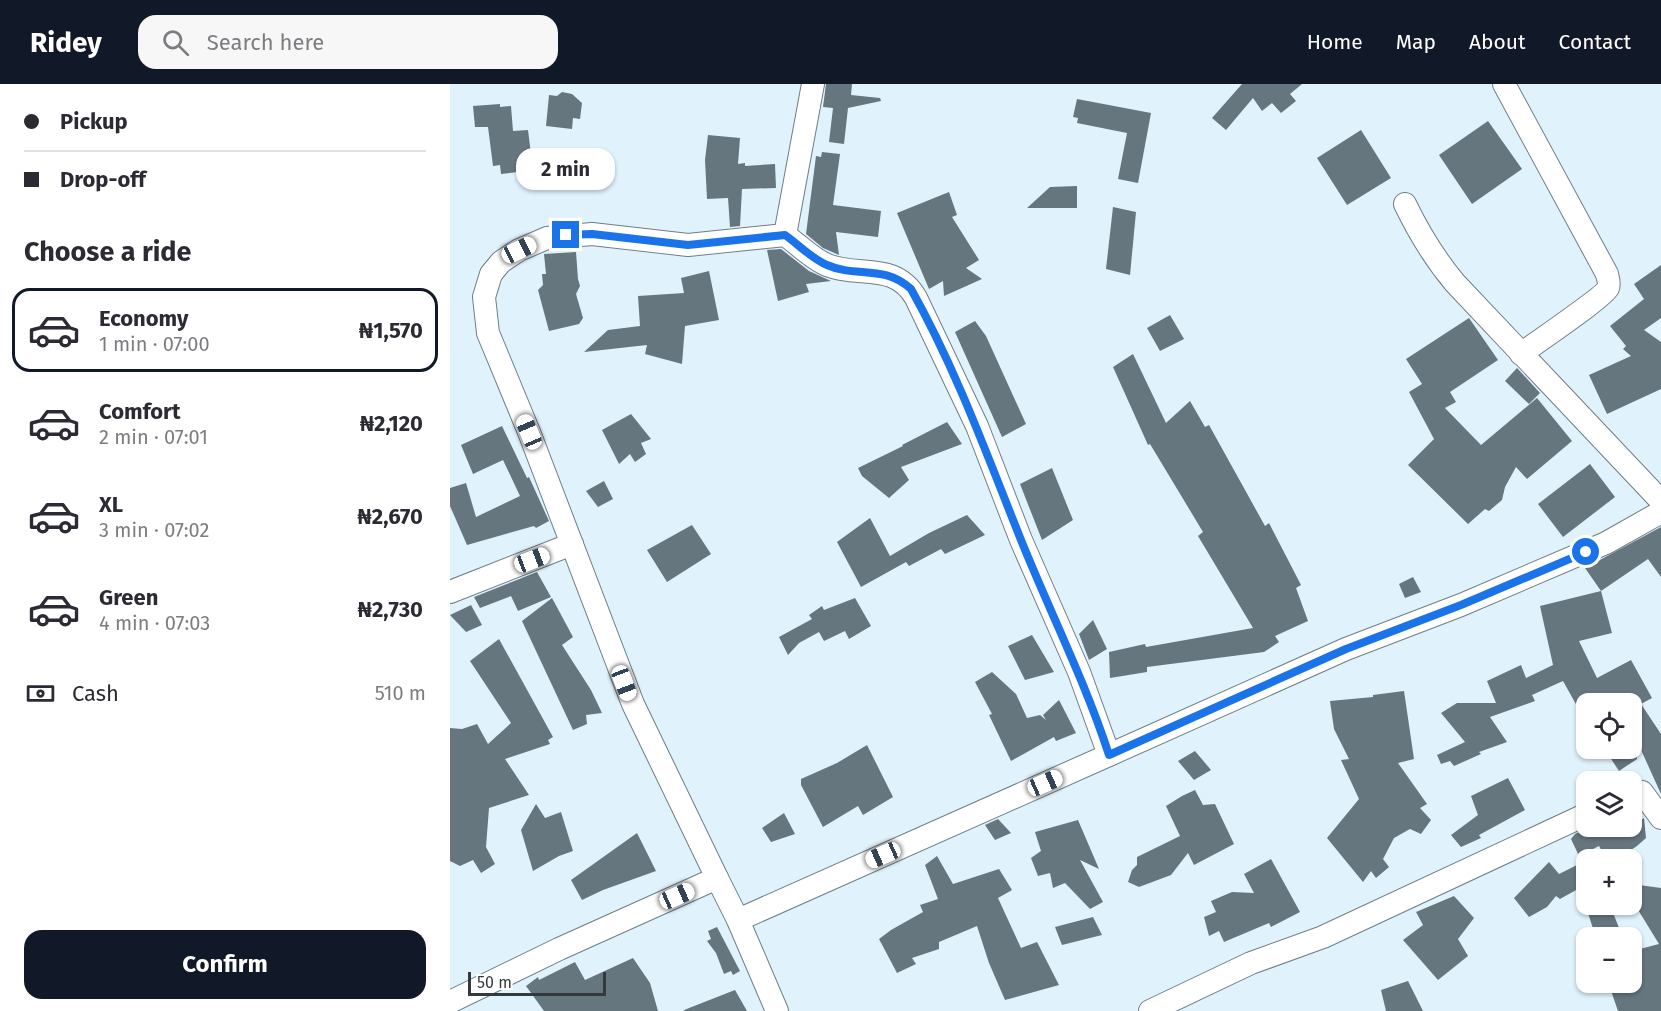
<!DOCTYPE html>
<html lang="en">
<head>
<meta charset="utf-8">
<style>
  :root { --surface:#fff; --page:#f7f7f7; --text:#2b2b33; --muted:#7c7c81; --line:#e1e1e2; --accent:#111827 }
  body { margin:0; font-family:"Fira Sans",sans-serif; background:var(--page); color:var(--text); height:100vh; display:flex; flex-direction:column; font-size:22px; white-space:nowrap }
  * { box-sizing:border-box; margin:0 }
  p { font-size:20px; color:var(--muted) }
  .icon { flex:none; width:33px; height:33px; fill:none; stroke:currentColor; stroke-width:2; stroke-linecap:round; stroke-linejoin:round }
  .map { position:relative; flex:1; overflow:hidden }
  .panel { display:flex; flex-direction:column; background:var(--surface); width:450px }
  .panel>* { flex:none }
  .guide { display:grid; align-content:center; height:132px; padding:0 24px; background:var(--surface) }
  .controls { position:absolute; left:1126px; top:609px; display:grid; gap:12px }
  .controls a { display:grid; place-items:center; width:66px; height:66px; border-radius:12px; background:var(--surface); box-shadow:0 2px 4px #0004; font-size:30px }
  .scale { position:absolute; left:18px; bottom:15px; width:138px; box-sizing:border-box; padding-left:6px; border:3px solid #333a3e; border-top:0; font-size:16px; line-height:21px; white-space:nowrap; color:#333a3e; -webkit-text-stroke:4px #fff; paint-order:stroke }
  .end { position:absolute; width:27px; height:27px; margin:-14px; border:8px solid #1a73e8; background:#fff; box-shadow:0 0 0 3px #fff }
  .from { border-radius:50% }
  .bubble { position:absolute; height:42px; border-radius:18px; background:var(--surface); box-shadow:0 2px 4px #0004; font-size:20px; font-weight:700; line-height:42px; text-align:center }
  .car { position:absolute; width:18px; height:36px; margin:-18px -9px; border-radius:8px; box-shadow:0 0 4px 2px #0007; background:linear-gradient(#fff 24%,#345 0 40%,#fff 0 76%,#345 0 86%,#fff 0) }
  .guide b { display:flex; align-items:center; gap:21px; height:57px; font-size:22px }
  .guide b+b { border-top:2px solid var(--line) }
  .guide i { width:15px; height:15px; background:var(--text) }
  ul { padding:0; list-style:none }
  li { display:flex; align-items:center; gap:18px; height:84px; margin:0 12px 9px; padding:0 12px; border:3px solid transparent; border-radius:18px }
  li div { flex:1 }
  li b { display:block; font-size:22px }
  li em { font-style:normal; font-weight:700 }
  li.selected { border-color:var(--accent) }
  li>.icon { width:54px; height:54px; stroke-width:1.5 }
  h2 { padding:0 24px; font-size:27px; line-height:72px }
  .pay { display:flex; align-items:center; gap:15px; height:66px; padding:0 24px; font-size:22px }
  .pay p { margin-inline-start:auto }
  .action { display:flex; gap:12px; margin-top:auto; padding:12px 24px }
  .action a { flex:1; height:69px; border-radius:18px; background:var(--accent); color:#fff; font-size:24px; font-weight:700; line-height:69px; text-align:center }
  header { display:flex; align-items:center; gap:36px; box-sizing:border-box; height:84px; padding:0 30px; background:var(--accent); color:#fff }
  header strong { font-size:28px }
  nav { display:flex; gap:33px; margin-inline-start:auto; font-size:21px }
  .search { width:420px; height:54px; background:var(--page); display:flex; align-items:center; gap:15px; box-sizing:border-box; padding:0 21px; border-radius:18px; color:var(--muted); font-size:22px }
  main { display:flex; flex:1; min-height:0 }
  .map>svg:first-child { display:block }
</style>
</head>
<body>
<header>
<strong>Ridey</strong>
<div class="search"><svg class="icon" aria-label="search" viewBox="0 0 24 24"><circle cx="10" cy="10" r="6"/><path d="M15 15l6 6"/></svg>Search here</div>
<nav><a>Home</a><a>Map</a><a>About</a><a>Contact</a></nav>
</header>
<main>
<section class="panel">
<div class="guide">
<b><i class="from"></i>Pickup</b>
<b><i></i>Drop-off</b>
</div>
<h2>Choose a ride</h2>
<ul>
<li class="selected"><svg class="icon" aria-label="car" viewBox="0 0 24 24"><path d="M5 17H2v-5l4-1 3-4h7l3 4 3 1v5h-3M9 17h6M6 11h13"/><circle cx="7" cy="17" r="2"/><circle cx="17" cy="17" r="2"/></svg><div><b>Economy</b><p>1 min · 07:00</p></div><em>₦1,570</em></li>
<li><svg class="icon" aria-label="car" viewBox="0 0 24 24"><path d="M5 17H2v-5l4-1 3-4h7l3 4 3 1v5h-3M9 17h6M6 11h13"/><circle cx="7" cy="17" r="2"/><circle cx="17" cy="17" r="2"/></svg><div><b>Comfort</b><p>2 min · 07:01</p></div><em>₦2,120</em></li>
<li><svg class="icon" aria-label="car" viewBox="0 0 24 24"><path d="M5 17H2v-5l4-1 3-4h7l3 4 3 1v5h-3M9 17h6M6 11h13"/><circle cx="7" cy="17" r="2"/><circle cx="17" cy="17" r="2"/></svg><div><b>XL</b><p>3 min · 07:02</p></div><em>₦2,670</em></li>
<li><svg class="icon" aria-label="car" viewBox="0 0 24 24"><path d="M5 17H2v-5l4-1 3-4h7l3 4 3 1v5h-3M9 17h6M6 11h13"/><circle cx="7" cy="17" r="2"/><circle cx="17" cy="17" r="2"/></svg><div><b>Green</b><p>4 min · 07:03</p></div><em>₦2,730</em></li>
</ul>
<div class="pay"><svg class="icon" aria-label="cash" viewBox="0 0 24 24"><path d="M3 7h18v10H3z"/><circle cx="12" cy="12" r="2"/></svg>Cash<p>510 m</p></div>
<div class="action"><a>Confirm</a></div>
</section>
<div class="map">
<svg width="1211" height="927" viewBox="0 0 1211 927">
  <rect width="100%" height="100%" fill="#e0f2fc"/>
  <g fill="#66767f">
    <path d="M376,0H402L401,11L430,14L431,17L398,24L394,60L379,58L383,24L373,23Z"/>
    <path d="M792,0H852L840,10L846,17L831,29L822,19L812,27L803,14L776,46L762,34Z"/>
    <path d="M112,8L122,10L132,19L130,35L123,34L122,45L96,42L99,11L107,12Z"/>
    <path d="M627,15L701,29L688,99L668,95L677,49L627,39L628,34L623,33Z"/>
    <path d="M50,20V23L61,22L63,47L78,46L83,86L51,90L50,81L43,82L38,43H25L23,22Z"/>
    <path d="M1038,37L1072,85L1022,120L989,71Z"/>
    <path d="M911,46L941,94L897,121L867,74Z"/>
    <path d="M258,51L290,54L288,80L295,79V82L325,80L326,104L292,105L290,142L280,143L278,114L257,115L255,76Z"/>
    <path d="M372,68L390,70L383,121L431,127L428,153L386,148L389,171L373,164L356,150L366,72L371,73Z"/>
    <path d="M627,102V124H577L600,103Z"/>
    <path d="M499,108L507,131L502,133L529,176L516,184L532,195L494,212L493,197L479,205L447,129Z"/>
    <path d="M663,123L686,128L680,191L656,185Z"/>
    <path d="M331,165L359,187L381,197L356,200L359,208L328,217L317,166Z"/>
    <path d="M126,168L128,195L130,202L126,210L133,234L129,240L99,247L88,206L93,201L92,190H96L94,170Z"/>
    <path d="M1211,181V234L1194,246L1211,258V305L1157,330L1139,291L1181,272L1173,265L1176,262L1160,242L1194,215L1184,200Z"/>
    <path d="M259,187L269,236L235,242L232,280L195,270L197,261L134,268L158,246L190,242L188,212L234,209L231,194Z"/>
    <path d="M720,231L734,255L710,267L697,244Z"/>
    <path d="M1019,234L1048,276L1000,308L1006,318L995,324L1031,361L1087,314L1122,357L1077,395L1066,383L1055,403L1052,416L1039,427L1035,425L1018,440L958,381L984,355L959,308L972,300L956,275Z"/>
    <path d="M525,237L536,252L576,340L552,353L505,248Z"/>
    <path d="M683,270L716,339L740,317L755,343L759,341L815,442L819,439L851,501L846,504L858,537L825,552L829,558L814,568L697,583V588L660,594L659,568L695,560L696,563L803,544L748,452L753,448L700,360L698,361L663,283Z"/>
    <path d="M1067,284L1090,309L1079,320L1055,297Z"/>
    <path d="M181,330L201,355L191,359L196,370L185,378L180,370L169,380L152,346Z"/>
    <path d="M497,338L512,360L451,383L459,396L439,414L412,392L408,384L453,362L452,361Z"/>
    <path d="M52,342L77,394L79,393L99,437L86,444L84,442L17,461L0,422V404L16,399L26,433L70,412L53,376L23,390L11,361Z"/>
    <path d="M1140,380L1165,413L1113,453L1088,420Z"/>
    <path d="M602,384L623,436L592,456L570,400Z"/>
    <path d="M154,397L163,415L148,423L136,407Z"/>
    <path d="M517,431L535,451L495,470L491,465L459,482L456,478L411,503L387,458L420,434L440,472L479,449Z"/>
    <path d="M242,441L261,470L217,498L197,466Z"/>
    <path d="M1211,443V493L1198,475L1151,507L1135,484Z"/>
    <path d="M87,488L101,513L68,527L61,512L30,524L24,513Z"/>
    <path d="M963,493L971,508L955,514L949,500Z"/>
    <path d="M1151,507L1162,549L1129,557L1147,594L1181,576L1202,614L1191,620L1211,650V710L1182,646V620H1137V640L1113,597L1082,611L1085,617L1040,633L1057,658L1029,668L1031,670L1004,682L1000,677L991,680L987,671L1015,658L991,629L1007,619H1046L1037,597L1071,581L1076,594L1103,581L1090,522Z"/>
    <path d="M102,514L123,553L112,561L141,606L152,629L136,631L137,640L123,646L72,537Z"/>
    <path d="M405,514L421,542L399,555L395,547L374,557L369,548L349,559L338,571L329,553L362,535L359,531L372,522L374,526Z"/>
    <path d="M21,521L32,541L16,548L0,531Z"/>
    <path d="M643,536L657,565L639,576L629,550Z"/>
    <path d="M582,551L604,588L575,596L558,562Z"/>
    <path d="M49,555L103,653L98,656L100,660L55,675L79,711L39,724L36,763L45,780L31,789L23,776L10,782L0,777V644L12,645L27,640L38,660L61,639L20,577Z"/>
    <path d="M542,588L566,610L577,634L590,631L596,636L593,631L609,616L626,649L606,657L604,653L561,677L539,631L542,630L525,598Z"/>
    <path d="M954,607L964,675L948,679L977,720L970,724L981,736L971,750L960,745L944,754L933,775L939,783L926,794L921,787L913,798L877,754L909,715L891,676L899,675L884,645L880,617L923,613V611Z"/>
    <path d="M417,661L443,713L413,731L408,722L373,743L351,701V695L387,679Z"/>
    <path d="M1154,664H1186L1187,675L1169,687Z"/>
    <path d="M745,667L761,686L744,696L728,677Z"/>
    <path d="M1058,694L1075,726L1029,751L1031,754L1011,763L1001,751L1028,731L1021,712Z"/>
    <path d="M745,706L753,721L765,720L784,760L744,781L738,769L721,791L689,803L678,798L682,786L687,781V773L730,752L716,722L732,712Z"/>
    <path d="M86,720L95,734L111,728L123,767L109,772L83,787L71,746Z"/>
    <path d="M334,729L345,750L321,758L312,744Z"/>
    <path d="M1194,734L1196,754L1187,762L1166,776H1157L1149,762L1129,772L1121,755L1125,750L1142,742H1162L1169,750Z"/>
    <path d="M548,735L561,749L545,756L535,741Z"/>
    <path d="M628,736L649,785L630,776L653,818L640,825L615,799L603,804L600,789L588,792L581,774L591,767L585,748Z"/>
    <path d="M187,749L206,787L153,806L132,816L121,796Z"/>
    <path d="M487,772L503,800L549,785L562,806L548,814L571,864L587,858L609,901L555,916L539,879L527,842L489,858V865L462,874L466,880L447,889L429,855L441,846L473,828L470,821L488,815L475,781Z"/>
    <path d="M821,775L850,828L821,843L819,839L774,858L769,847L759,852L754,833L766,828L761,817L782,808L804,809L794,790Z"/>
    <path d="M1137,776V800L1110,815L1106,812L1097,823L1079,833L1064,814L1099,778L1109,790Z"/>
    <path d="M1182,800L1211,804V927H1168L1158,898H1182V867L1209,860L1182,816Z"/>
    <path d="M1004,812L1024,834L1008,855L1018,872L988,896L953,856L973,841L966,828Z"/>
    <path d="M1160,821L1173,854H1146L1138,829Z"/>
    <path d="M643,833L652,851L612,861L605,843Z"/>
    <path d="M267,843L290,887L283,891L281,887L274,890L266,869L257,857L261,855L258,847Z"/>
    <path d="M183,874L200,899L208,927H94L76,902L88,893L89,896L125,878L135,896Z"/>
    <path d="M958,897L973,927H936L931,906Z"/>
    <path d="M285,906L297,927H234V926Z"/>
  </g>
  <g fill="none" stroke-linecap="round" stroke-linejoin="round">
    <defs>
      <g id="minor">
        <path d="M1054,0L1157,190C1158,195 1160,200 1158,204C1154,213 1084,260 1071,270"/>
        <path d="M955,120C969,149 984,174 1005,199L1211,417"/>
        <path d="M335,151L363,0"/>
        <path d="M0,508L122,460"/>
        <path d="M659,671L896,565L1011,521L1156,459L1211,428"/>
        <path d="M1182,708H1192L1211,734"/>
        <path d="M267,794L183,620L79,348L38,249L34,213L41,190L51,178L69,166L97,154L142,150L238,161L335,151C348,160 362,175 377,181C409,194 445,177 466,214L527,342L571,456L629,588L659,671L288,836"/>
        <path d="M0,918L109,865L267,794L288,836L327,927"/>
        <path d="M700,927L801,879L873,853L1137,730"/>
      </g>
    </defs>
    <use href="#minor" stroke="#6d7e87" stroke-width="24"/>
    <use href="#minor" stroke="#fff" stroke-width="22"/>
  </g>
  <g fill="none" stroke-linecap="round" stroke-linejoin="round">
    <path stroke="#1a73e8" stroke-width="8" d="M116,151L142,150L238,161L335,151C348,160 362,175 377,181C406,194 434,180 461,205C506,285 537,371 571,456C600,528 635,597 659,671L896,565L1011,521L1136,468"/>
  </g>
</svg>
<div class="controls">
<a><svg class="icon" aria-label="locate" viewBox="0 0 24 24"><circle cx="12" cy="12" r="6"/><path d="M12 2v4M12 18v4M2 12h4M18 12h4"/></svg></a>
<a><svg class="icon" aria-label="layers" viewBox="0 0 24 24"><path d="M12 4l9 5-9 5-9-5zM3 14l9 5 9-5"/></svg></a>
<a>+</a>
<a>−</a>
</div>
<div class="scale">50 m</div>
<i class="end from" style="left:1136px;top:468px"></i>
<i class="end" style="left:116px;top:151px"></i>
<div class="bubble" style="left:66px;top:64px;width:99px">2 min</div>
<i class="car" style="left:69px;top:166px;rotate:64deg"></i>
<i class="car" style="left:79px;top:348px;rotate:337deg"></i>
<i class="car" style="left:82px;top:476px;rotate:69deg"></i>
<i class="car" style="left:174px;top:599px;rotate:159deg"></i>
<i class="car" style="left:595px;top:699px;rotate:66deg"></i>
<i class="car" style="left:433px;top:771px;rotate:246deg"></i>
<i class="car" style="left:227px;top:812px;rotate:66deg"></i>
</div>
</main>
</body>
</html>
